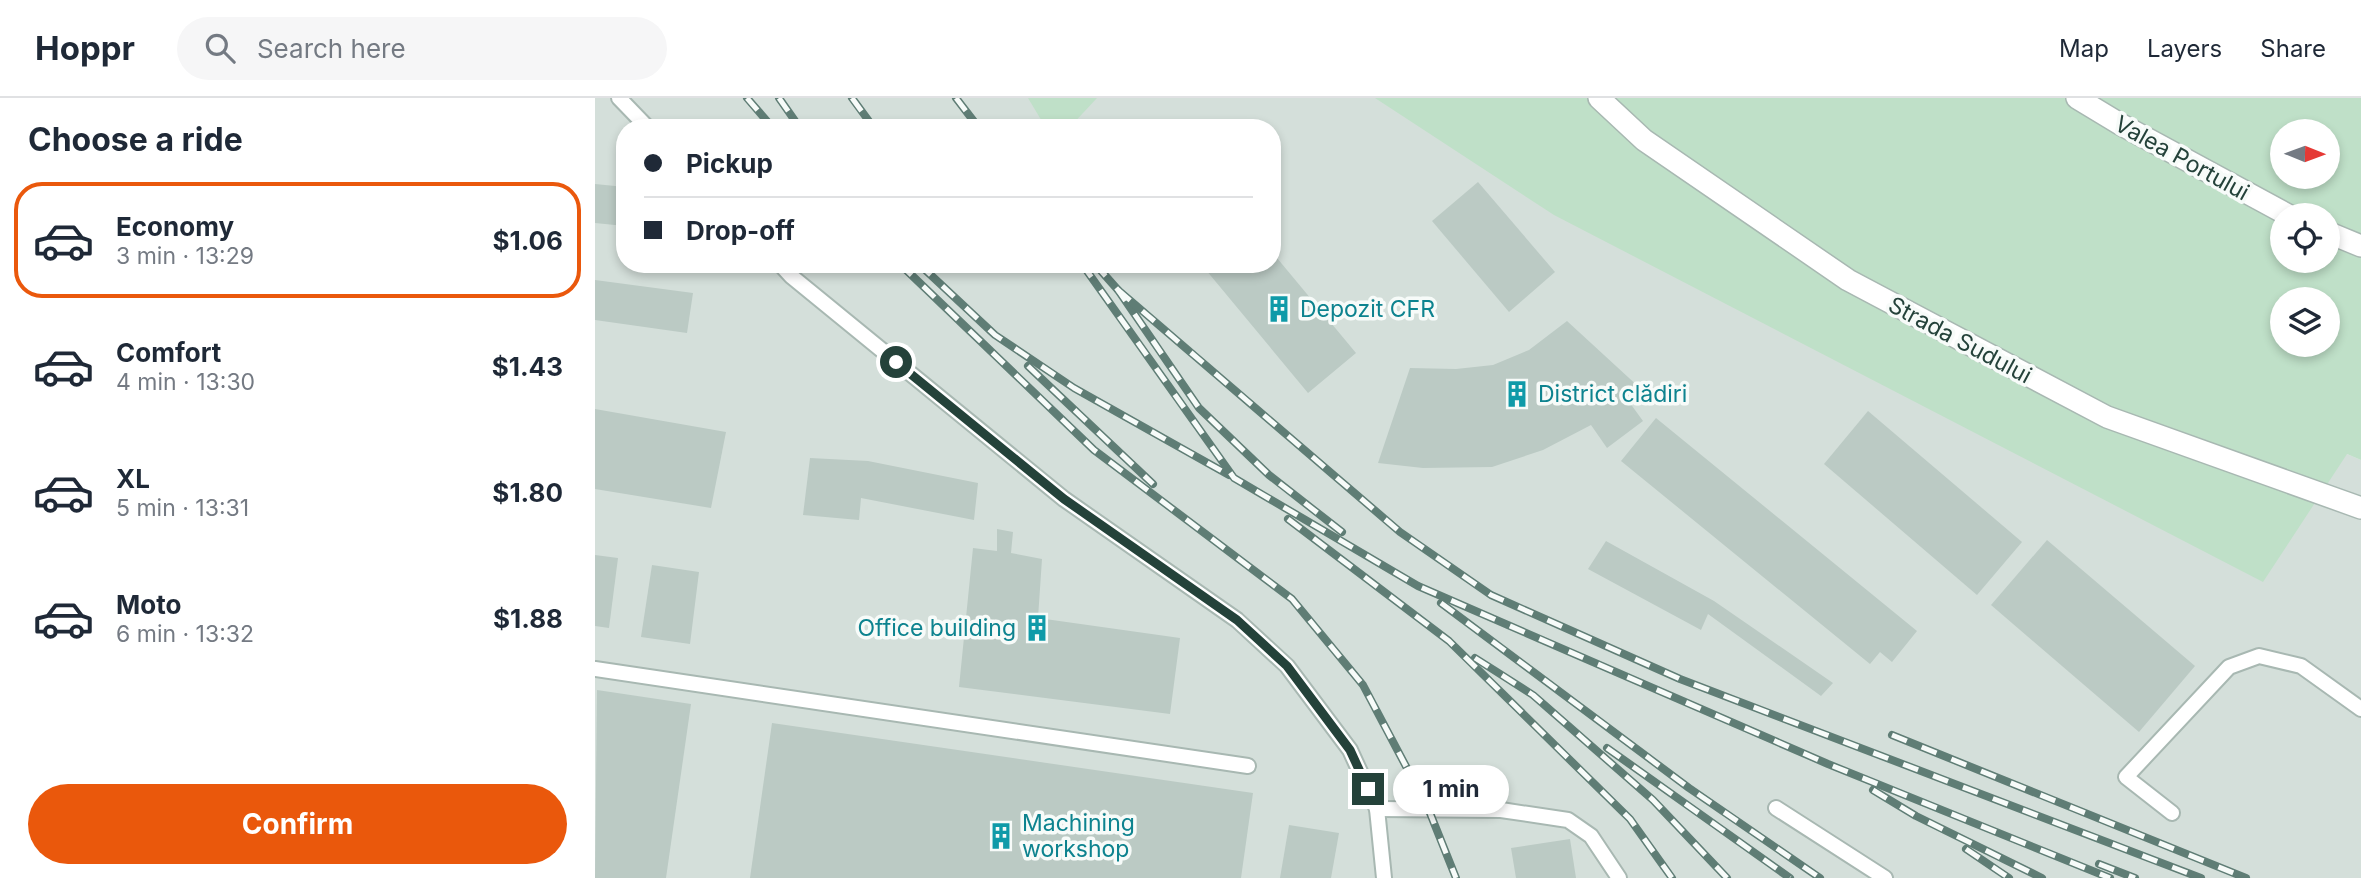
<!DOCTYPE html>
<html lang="en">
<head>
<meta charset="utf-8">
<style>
  :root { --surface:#fff; --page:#f6f6f7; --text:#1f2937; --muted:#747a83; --line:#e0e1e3; --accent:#ea580c }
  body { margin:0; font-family:Inter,sans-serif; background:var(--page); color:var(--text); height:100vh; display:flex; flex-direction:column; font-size:26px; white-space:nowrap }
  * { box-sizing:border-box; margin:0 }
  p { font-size:23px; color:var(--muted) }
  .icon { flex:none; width:38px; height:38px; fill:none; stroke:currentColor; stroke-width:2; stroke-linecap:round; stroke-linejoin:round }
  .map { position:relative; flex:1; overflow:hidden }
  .side { display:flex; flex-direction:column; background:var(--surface); width:595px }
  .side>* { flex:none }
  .guide { position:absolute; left:21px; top:21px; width:665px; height:154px; border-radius:28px; box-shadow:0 4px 10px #0003; display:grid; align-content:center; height:154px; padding:0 28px; background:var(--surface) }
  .needle { width:46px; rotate:91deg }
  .buttons { position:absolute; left:1675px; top:21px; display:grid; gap:14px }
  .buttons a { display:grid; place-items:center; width:70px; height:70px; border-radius:50%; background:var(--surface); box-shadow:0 4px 10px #0003; font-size:35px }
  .end { position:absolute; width:32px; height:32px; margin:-16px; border:9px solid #24423a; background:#fff; box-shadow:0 0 0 4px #fff }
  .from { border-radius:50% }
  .bubble { position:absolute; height:49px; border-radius:24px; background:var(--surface); box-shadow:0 4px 10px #0003; font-size:23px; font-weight:700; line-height:49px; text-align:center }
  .guide b { display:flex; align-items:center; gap:24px; height:66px; font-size:26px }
  .guide b+b { border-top:2px solid var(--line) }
  .guide i { width:18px; height:18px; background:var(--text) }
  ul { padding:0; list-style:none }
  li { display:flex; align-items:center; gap:21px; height:116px; margin:0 14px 10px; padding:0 14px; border:4px solid transparent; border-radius:28px }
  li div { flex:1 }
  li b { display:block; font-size:26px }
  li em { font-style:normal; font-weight:700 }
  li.current { border-color:var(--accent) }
  li>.icon { width:63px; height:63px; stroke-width:1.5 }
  h2 { padding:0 28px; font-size:32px; line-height:84px }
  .primary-button { display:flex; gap:14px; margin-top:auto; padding:14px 28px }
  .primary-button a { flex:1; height:80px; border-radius:42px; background:var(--accent); color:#fff; font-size:28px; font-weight:700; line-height:80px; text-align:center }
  header { display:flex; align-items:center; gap:42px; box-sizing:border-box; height:98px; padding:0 35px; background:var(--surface); border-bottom:2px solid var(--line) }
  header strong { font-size:33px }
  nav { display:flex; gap:38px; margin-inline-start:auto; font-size:24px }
  .search { width:490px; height:63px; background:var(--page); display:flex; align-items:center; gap:18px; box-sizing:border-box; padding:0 24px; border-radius:38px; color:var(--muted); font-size:26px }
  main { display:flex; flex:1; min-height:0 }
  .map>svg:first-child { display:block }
</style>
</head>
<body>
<header>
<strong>Hoppr</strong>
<div class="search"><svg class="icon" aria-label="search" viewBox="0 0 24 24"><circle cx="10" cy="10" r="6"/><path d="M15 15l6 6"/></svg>Search here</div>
<nav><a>Map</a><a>Layers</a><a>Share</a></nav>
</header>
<main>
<section class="side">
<h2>Choose a ride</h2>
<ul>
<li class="current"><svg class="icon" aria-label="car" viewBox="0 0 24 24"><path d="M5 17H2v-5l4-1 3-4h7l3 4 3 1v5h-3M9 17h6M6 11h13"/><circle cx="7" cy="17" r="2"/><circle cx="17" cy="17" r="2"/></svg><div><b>Economy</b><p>3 min · 13:29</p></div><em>$1.06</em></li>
<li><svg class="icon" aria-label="car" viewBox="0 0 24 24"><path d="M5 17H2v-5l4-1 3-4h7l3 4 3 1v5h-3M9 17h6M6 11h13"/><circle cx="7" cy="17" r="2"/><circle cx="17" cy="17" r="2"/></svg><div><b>Comfort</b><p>4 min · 13:30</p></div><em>$1.43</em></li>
<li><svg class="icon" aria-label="car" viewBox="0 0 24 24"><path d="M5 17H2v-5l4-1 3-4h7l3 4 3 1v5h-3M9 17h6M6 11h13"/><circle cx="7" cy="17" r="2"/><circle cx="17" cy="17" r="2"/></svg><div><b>XL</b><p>5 min · 13:31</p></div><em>$1.80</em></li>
<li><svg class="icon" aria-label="car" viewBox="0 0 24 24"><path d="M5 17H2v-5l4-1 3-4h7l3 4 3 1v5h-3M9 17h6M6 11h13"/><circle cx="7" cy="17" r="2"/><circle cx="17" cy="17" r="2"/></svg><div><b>Moto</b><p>6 min · 13:32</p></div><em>$1.88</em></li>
</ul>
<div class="primary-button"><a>Confirm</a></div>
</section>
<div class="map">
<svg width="1766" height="780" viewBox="0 0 1766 780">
  <rect width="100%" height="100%" fill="#e6efeb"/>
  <path fill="#d4dfda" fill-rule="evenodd" d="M0,0H1138L1752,356L1766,362V780H0ZM30,30H677V166H30Z"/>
  <g fill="#bfe0c8" fill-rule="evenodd">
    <path d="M433,0H502L474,30H451Z"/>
    <path d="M780,0H1766V362L1752,356L1668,484L959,117ZM1687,33H1732V79H1687ZM1687,117H1732V163H1687ZM1687,201H1732V247H1687Z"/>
  </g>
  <g fill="#bbcac4">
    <path d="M883,84L960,174L914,214L837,123Z"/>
    <path d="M0,86L30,89V128L0,125Z"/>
    <path d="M677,154L761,255L713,295L606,166H677Z"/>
    <path d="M0,182L98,195L92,235L0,222Z"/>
    <path d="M972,223L1046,291L1032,301L1048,323L1012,350L996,327L948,352L897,369L828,370L783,365L815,270L861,271L898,267L934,252Z"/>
    <path d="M0,311L131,334L116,410L0,391Z"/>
    <path d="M1273,313L1427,444L1382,497L1229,366Z"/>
    <path d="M1061,320L1322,533L1297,564L1285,554L1275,566L1026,363Z"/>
    <path d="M215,360L273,363L383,385L379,422L266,400L264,422L208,417Z"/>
    <path d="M402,431L418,434L416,455L447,461L443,520L585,540L575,616L364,589L378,450L402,453Z"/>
    <path d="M1452,442L1600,568L1544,634L1396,507Z"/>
    <path d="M1011,443L1119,503L1238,585L1226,598L1113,516L1106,532L993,471Z"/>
    <path d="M0,457L23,460L14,530L0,528Z"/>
    <path d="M57,467L104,474L95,546L46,539Z"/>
    <path d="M2,592L96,606L71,780H0Z"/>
    <path d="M177,625L658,695L646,780H155Z"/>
    <path d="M694,727L744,735L736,780H685Z"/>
    <path d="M975,741L981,780H921L916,750Z"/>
  </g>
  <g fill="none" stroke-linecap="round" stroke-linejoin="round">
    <defs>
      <g id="service">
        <path d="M24,0L53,30"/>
        <path d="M185,166L196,178L469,401L642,522L692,568L755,652L782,711L789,780"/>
        <path d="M0,571L653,668"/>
        <path d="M1181,710L1290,780"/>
        <path d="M782,711L906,712L973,722L996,738L1024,780"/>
        <path d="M1577,715L1531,679L1634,569L1664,558L1706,568L1766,611"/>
      </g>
      <path id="minor" d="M1004,0L1049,42L1253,182L1512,319L1766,410"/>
      <g id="tertiary">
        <path d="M1482,0L1525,26L1693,117"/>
        <path d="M1732,134L1766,148"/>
      </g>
    </defs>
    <use href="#service" stroke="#a8b8b2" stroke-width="18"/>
    <use href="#minor" stroke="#a8b8b2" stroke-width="24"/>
    <use href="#tertiary" stroke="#a8b8b2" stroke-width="24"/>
    <use href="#service" stroke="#fff" stroke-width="14"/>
    <use href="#minor" stroke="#fff" stroke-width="21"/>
    <use href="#tertiary" stroke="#fff" stroke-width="21"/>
    <defs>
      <g id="rail">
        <path d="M152,0L178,30"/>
        <path d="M184,0L205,30"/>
        <path d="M257,0L279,30"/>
        <path d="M361,0L384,30"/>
        <path d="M305,166L499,352L697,501L768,587L833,710L861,780"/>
        <path d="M324,166L400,237L479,290L634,377"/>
        <path d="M487,166L639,380L823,488L1233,666L1515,780"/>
        <path d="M500,166L523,192L604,310L674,377L747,434"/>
        <path d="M523,192L805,434L896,497L1085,581L1606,780"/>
        <path d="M433,268L558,386"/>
        <path d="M693,421L854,543L1035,721L1077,780"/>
        <path d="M846,505L1094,690L1225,780"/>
        <path d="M880,560L938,597L1058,702L1132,780"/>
        <path d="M1297,637L1651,780"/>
        <path d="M1012,650L1195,780"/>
        <path d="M1278,692L1321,718L1447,780"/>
        <path d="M1371,751L1414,780"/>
        <path d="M1504,766L1540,780"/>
      </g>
    </defs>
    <use href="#rail" stroke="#5f7d75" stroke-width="8"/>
    <use href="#rail" stroke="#f7fbf9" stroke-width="5" stroke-dasharray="16" stroke-linecap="butt"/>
  </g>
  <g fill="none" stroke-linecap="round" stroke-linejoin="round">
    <path stroke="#24423a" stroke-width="9" d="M301,264L469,401L642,522L692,568L755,652L773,691"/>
  </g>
  <defs>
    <symbol id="building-bare" viewBox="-9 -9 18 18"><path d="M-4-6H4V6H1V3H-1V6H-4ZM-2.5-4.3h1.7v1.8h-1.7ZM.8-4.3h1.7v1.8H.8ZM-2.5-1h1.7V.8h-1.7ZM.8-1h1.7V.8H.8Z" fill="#0f9aa8" stroke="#f7fbf9" stroke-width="2.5" paint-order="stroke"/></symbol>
  </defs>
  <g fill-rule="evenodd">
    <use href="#building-bare" x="665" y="192" width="38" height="38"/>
    <use href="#building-bare" x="903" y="277" width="38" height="38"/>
    <use href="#building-bare" x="423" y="511" width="38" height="38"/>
    <use href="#building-bare" x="387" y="719" width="38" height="38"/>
  </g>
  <g text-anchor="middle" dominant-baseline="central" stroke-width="7" stroke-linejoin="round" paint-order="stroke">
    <g font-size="23" fill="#24423a" stroke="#f7fbf9">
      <text transform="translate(1587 60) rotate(29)">Valea Portului</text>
      <text transform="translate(1365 242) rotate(28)">Strada Sudului</text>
    </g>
    <g font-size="23" fill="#0d838f" stroke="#f7fbf9" text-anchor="start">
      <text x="705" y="211">Depozit CFR</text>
      <text x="943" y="296">District clădiri</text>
      <text x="421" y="530" text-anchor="end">Office building</text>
      <text x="427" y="725">Machining<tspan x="427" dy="26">workshop</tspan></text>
    </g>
  </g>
</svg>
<div class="buttons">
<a><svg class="needle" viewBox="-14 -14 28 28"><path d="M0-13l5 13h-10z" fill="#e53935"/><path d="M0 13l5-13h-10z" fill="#747a83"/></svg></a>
<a><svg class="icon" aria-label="locate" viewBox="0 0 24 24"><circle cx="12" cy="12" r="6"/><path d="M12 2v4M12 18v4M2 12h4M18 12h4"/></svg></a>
<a><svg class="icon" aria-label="layers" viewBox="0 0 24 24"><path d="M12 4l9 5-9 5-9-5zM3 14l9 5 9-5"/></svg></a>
</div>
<i class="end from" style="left:301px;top:264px"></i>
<i class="end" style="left:773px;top:691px"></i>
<div class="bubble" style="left:798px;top:667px;width:116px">1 min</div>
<div class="guide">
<b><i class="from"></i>Pickup</b>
<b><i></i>Drop-off</b>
</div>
</div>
</main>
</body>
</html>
